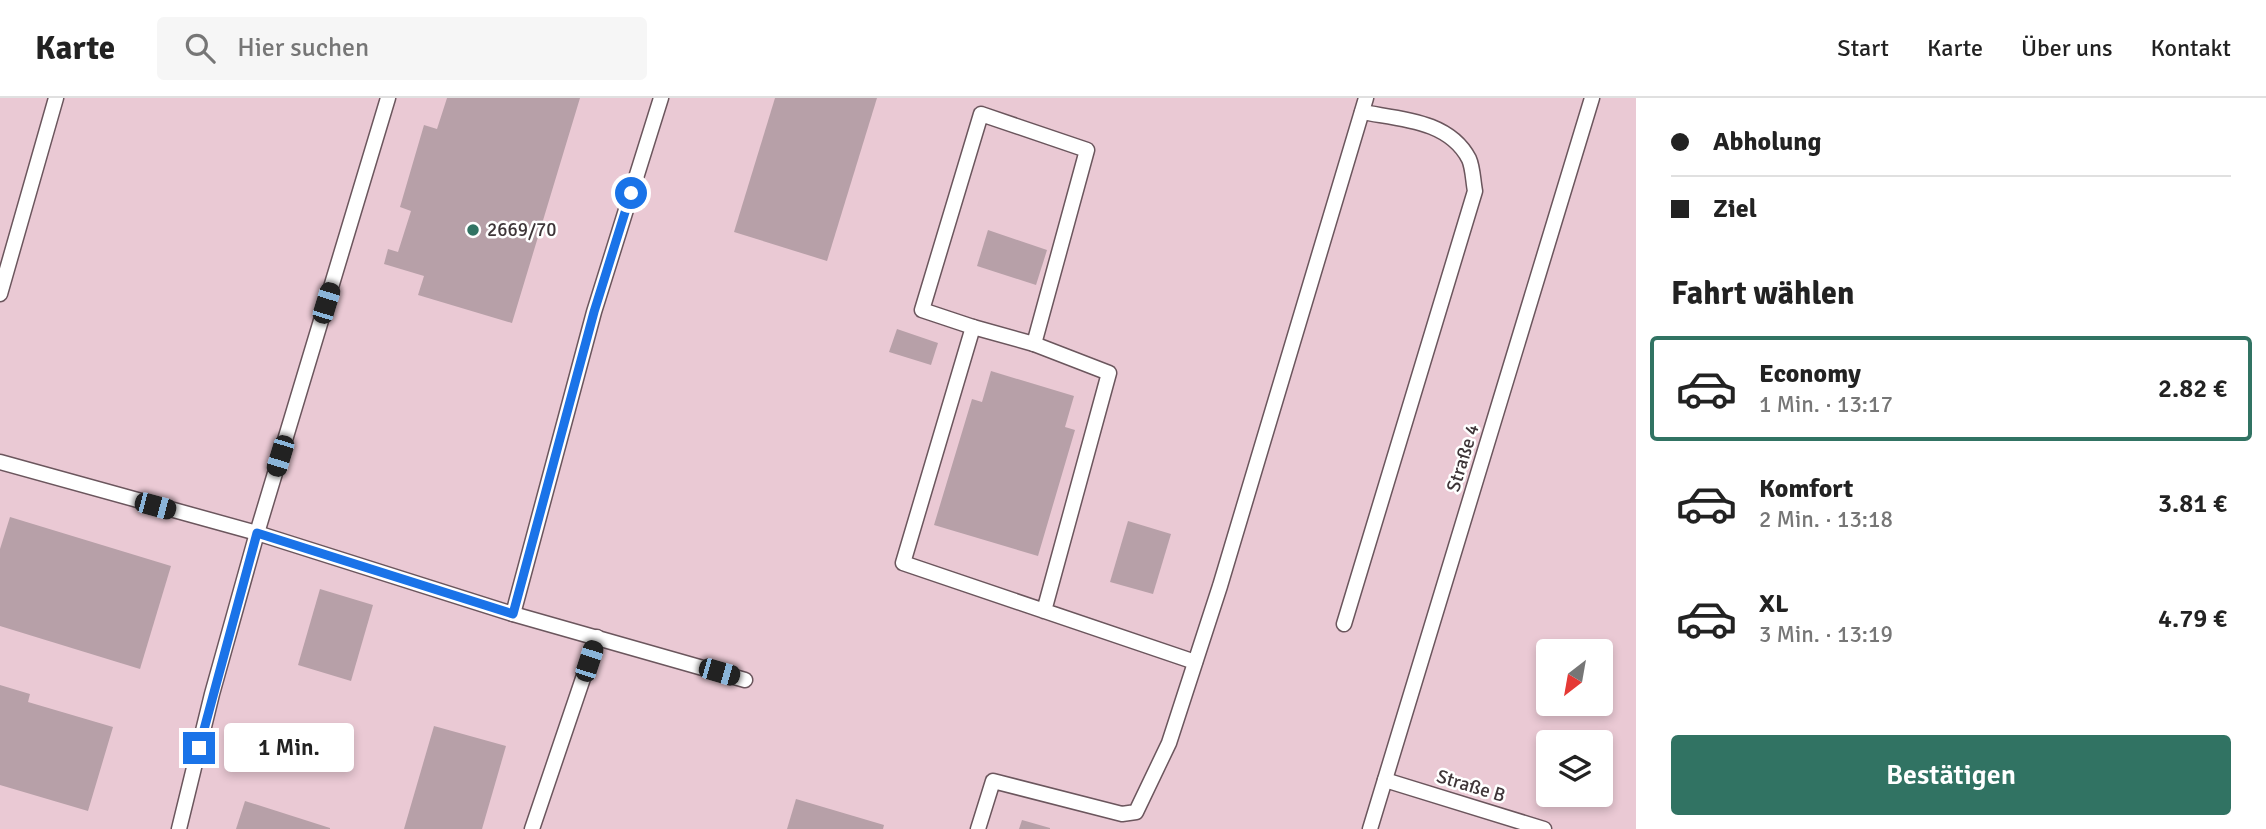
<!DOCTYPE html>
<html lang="de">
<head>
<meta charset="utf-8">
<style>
  :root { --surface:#fff; --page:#f6f6f6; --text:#222; --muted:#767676; --line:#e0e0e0; --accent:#317363 }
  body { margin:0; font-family:Signika,sans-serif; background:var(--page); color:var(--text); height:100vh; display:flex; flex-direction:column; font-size:26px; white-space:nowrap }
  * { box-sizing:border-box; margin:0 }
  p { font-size:23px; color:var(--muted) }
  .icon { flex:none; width:38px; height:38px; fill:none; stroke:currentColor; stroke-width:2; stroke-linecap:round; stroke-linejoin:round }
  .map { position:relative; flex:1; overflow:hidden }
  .details { display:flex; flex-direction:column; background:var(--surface); width:630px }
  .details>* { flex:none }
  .guide { display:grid; align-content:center; height:154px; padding:0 35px; background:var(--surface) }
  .needle { width:46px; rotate:211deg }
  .controls { position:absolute; left:1536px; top:541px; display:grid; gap:14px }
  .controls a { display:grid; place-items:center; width:77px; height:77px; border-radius:7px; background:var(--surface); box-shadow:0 4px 10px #0003; font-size:35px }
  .end { position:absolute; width:32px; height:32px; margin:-16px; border:9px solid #1a73e8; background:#fff; box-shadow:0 0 0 4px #fff }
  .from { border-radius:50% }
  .bubble { position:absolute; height:49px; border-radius:7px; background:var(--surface); box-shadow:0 4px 10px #0003; font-size:23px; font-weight:600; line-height:49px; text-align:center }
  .car { position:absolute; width:21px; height:42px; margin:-21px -10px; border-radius:9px; box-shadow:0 0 5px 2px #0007; background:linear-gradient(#222 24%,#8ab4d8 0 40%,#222 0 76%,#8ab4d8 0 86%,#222 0) }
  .guide b { display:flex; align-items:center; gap:24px; height:66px; font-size:26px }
  .guide b+b { border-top:2px solid var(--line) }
  .guide i { width:18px; height:18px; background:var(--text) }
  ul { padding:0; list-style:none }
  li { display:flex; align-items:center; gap:21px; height:105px; margin:0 14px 10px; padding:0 21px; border:4px solid transparent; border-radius:7px }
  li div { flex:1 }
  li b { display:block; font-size:26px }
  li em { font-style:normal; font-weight:600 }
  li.selected { border-color:var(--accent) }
  li>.icon { width:63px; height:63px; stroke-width:1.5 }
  h2 { padding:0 35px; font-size:32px; line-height:84px }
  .primary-button { display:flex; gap:14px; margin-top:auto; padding:14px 35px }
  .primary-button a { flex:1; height:80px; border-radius:7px; background:var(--accent); color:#fff; font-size:28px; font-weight:600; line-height:80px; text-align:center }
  header { display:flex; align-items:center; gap:42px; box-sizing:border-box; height:98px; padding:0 35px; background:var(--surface); border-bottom:2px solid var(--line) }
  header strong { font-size:33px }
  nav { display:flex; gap:38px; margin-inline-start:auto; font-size:24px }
  .search { width:490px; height:63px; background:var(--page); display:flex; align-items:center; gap:18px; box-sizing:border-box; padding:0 24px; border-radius:7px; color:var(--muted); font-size:26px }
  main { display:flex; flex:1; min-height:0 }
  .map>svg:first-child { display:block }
</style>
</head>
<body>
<header>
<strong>Karte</strong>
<div class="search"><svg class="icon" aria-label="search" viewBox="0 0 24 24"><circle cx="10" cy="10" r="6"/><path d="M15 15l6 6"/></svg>Hier suchen</div>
<nav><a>Start</a><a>Karte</a><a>Über uns</a><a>Kontakt</a></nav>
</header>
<main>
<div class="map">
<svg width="1636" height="731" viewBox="0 0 1636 731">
  <rect width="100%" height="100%" fill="#efd7df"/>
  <path fill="#eac9d4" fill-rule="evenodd" d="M0,0H1636V731H0ZM1549,553H1601V606H1549ZM1549,644H1601V696H1549Z"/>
  <g fill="#b7a0a8">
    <path d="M447,0H580L512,225L418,197L424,178L384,166L388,151L398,154L411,113L400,109L424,27L437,31Z"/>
    <path d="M775,0H877L827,163L734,134Z"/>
    <path d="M988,132L1047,152L1036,187L977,168Z"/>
    <path d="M897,231L938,245L931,267L889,254Z"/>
    <path d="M991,273L1074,298L1065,329L1075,332L1038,458L934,427L972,301L982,304Z"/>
    <path d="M10,419L171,468L140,571L0,528V451Z"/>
    <path d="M1128,423L1171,436L1153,496L1110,484Z"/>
    <path d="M320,491L373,507L351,583L298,567Z"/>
    <path d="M0,587L30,596L28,604L113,629L88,713L0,687Z"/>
    <path d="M434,628L506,648L482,731H404Z"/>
    <path d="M796,701L884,727L883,731H787Z"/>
    <path d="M245,703L330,730V731H236Z"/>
    <path d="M1022,722L1050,730V731H1019Z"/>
  </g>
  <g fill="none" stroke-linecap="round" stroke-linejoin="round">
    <defs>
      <g id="service">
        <path d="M0,196L56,0"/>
        <path d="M973,229L922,212L981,16L1087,52L1034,246"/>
        <path d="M0,364L257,435L388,0"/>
        <path d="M1044,513L1109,275L1034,246L973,229L903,465L1195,564"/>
        <path d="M513,516L745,582"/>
        <path d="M1344,526L1475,93C1473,83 1473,70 1469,61C1449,22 1399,21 1362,14"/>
        <path d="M1385,682L1544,731"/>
        <path d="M179,731L212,596L257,435L513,516L594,214L661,0"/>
        <path d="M532,731L597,539"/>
        <path d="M978,731L993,683L1122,716L1136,714L1169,645L1220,488L1366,0"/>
        <path d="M1370,731L1592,0"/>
      </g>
    </defs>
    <use href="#service" stroke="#6b565d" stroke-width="17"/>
    <use href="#service" stroke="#fff" stroke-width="14"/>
  </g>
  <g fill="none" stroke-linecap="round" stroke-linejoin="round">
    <path stroke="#1a73e8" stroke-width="9" d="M199,650L257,435L513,516L594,214L631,95"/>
  </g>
  <circle fill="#317363" stroke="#fff" stroke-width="2.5" cx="473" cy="132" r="7"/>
  <g text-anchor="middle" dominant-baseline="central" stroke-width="5" stroke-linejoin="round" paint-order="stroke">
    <g font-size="19" fill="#3e3538" stroke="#fff" text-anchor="start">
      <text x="487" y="132">2669/70</text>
    </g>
    <g font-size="19" fill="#3e3538" stroke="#fff">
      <text transform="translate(1463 360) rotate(-73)">Straße 4</text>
      <text transform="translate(1471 688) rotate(17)">Straße B</text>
    </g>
  </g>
</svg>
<div class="controls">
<a><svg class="needle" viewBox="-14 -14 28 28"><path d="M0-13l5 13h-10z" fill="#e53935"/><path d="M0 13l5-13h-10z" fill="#767676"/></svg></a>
<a><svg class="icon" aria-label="layers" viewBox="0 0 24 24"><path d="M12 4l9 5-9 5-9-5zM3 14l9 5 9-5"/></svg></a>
</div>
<i class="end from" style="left:631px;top:95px"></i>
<i class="end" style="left:199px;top:650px"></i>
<div class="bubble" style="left:224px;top:625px;width:130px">1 Min.</div>
<i class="car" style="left:326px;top:205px;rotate:17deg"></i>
<i class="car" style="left:280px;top:358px;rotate:197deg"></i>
<i class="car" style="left:155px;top:408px;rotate:105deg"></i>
<i class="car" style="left:589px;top:563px;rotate:18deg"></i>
<i class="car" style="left:719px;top:574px;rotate:106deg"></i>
</div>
<section class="details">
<div class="guide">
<b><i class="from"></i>Abholung</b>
<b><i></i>Ziel</b>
</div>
<h2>Fahrt wählen</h2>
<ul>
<li class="selected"><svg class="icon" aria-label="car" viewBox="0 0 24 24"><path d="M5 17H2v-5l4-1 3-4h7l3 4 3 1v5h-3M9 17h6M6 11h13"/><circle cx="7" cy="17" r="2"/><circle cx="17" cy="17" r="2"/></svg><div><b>Economy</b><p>1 Min. · 13:17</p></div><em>2.82 €</em></li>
<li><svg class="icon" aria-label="car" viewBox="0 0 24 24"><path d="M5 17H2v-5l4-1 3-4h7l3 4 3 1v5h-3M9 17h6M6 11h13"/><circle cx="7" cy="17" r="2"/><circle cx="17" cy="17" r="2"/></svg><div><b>Komfort</b><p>2 Min. · 13:18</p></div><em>3.81 €</em></li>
<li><svg class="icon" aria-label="car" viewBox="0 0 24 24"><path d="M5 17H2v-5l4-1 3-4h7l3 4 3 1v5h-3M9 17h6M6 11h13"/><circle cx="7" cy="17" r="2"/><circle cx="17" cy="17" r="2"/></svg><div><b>XL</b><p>3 Min. · 13:19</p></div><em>4.79 €</em></li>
</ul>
<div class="primary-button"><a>Bestätigen</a></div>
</section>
</main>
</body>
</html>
